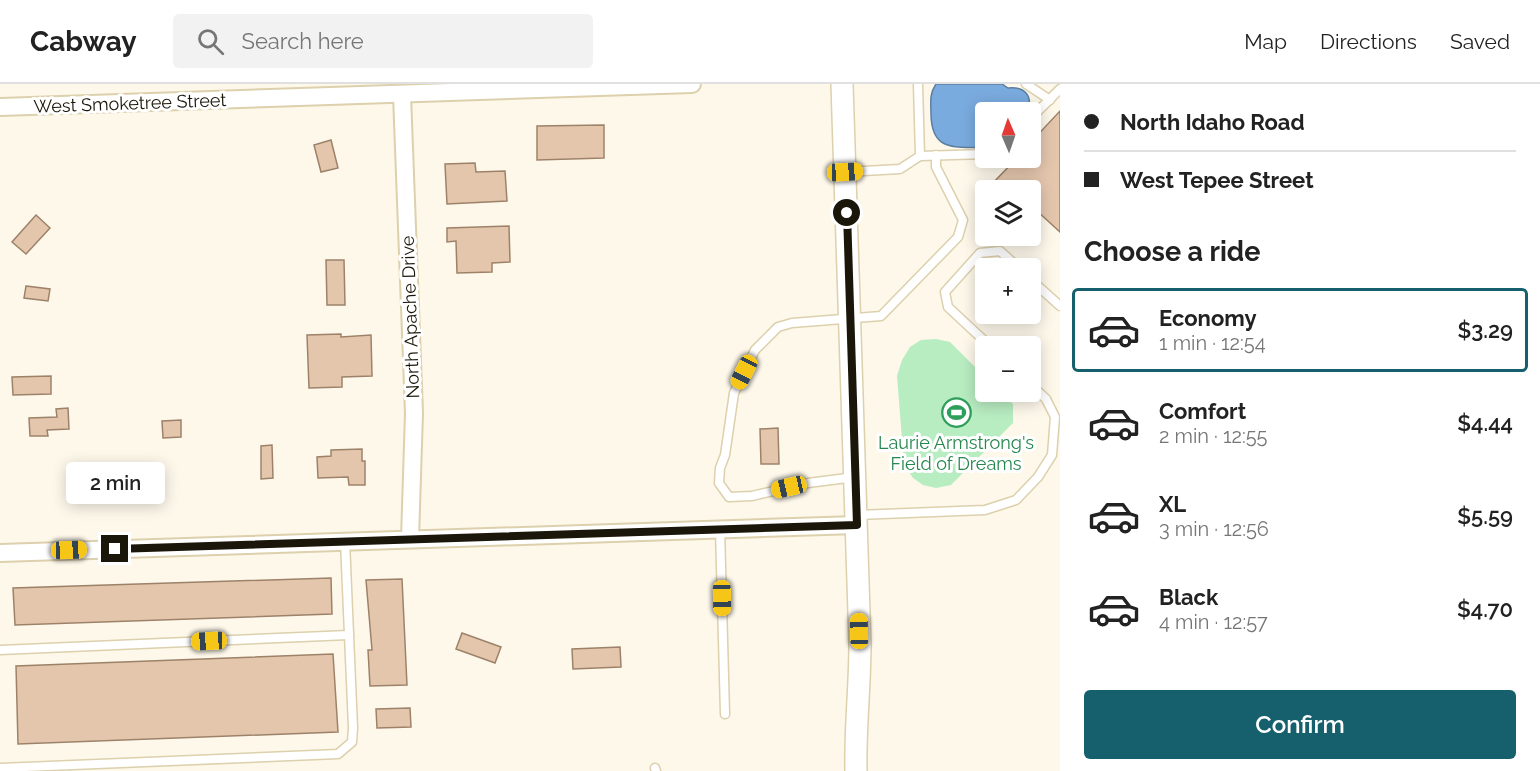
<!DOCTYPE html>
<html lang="en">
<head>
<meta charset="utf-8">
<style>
  :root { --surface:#fff; --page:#f2f2f2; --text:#222; --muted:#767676; --line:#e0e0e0; --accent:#16606e }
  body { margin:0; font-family:Raleway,sans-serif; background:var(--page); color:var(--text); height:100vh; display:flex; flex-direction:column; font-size:22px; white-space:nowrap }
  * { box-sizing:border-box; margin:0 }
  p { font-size:20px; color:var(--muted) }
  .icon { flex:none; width:33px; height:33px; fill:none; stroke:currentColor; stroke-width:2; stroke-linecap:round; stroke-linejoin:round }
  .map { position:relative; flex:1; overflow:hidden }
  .details { display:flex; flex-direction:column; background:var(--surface); width:480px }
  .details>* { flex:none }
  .guide { display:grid; align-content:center; height:132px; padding:0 24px; background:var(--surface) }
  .needle { width:39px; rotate:358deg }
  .controls { position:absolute; left:975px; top:18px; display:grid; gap:12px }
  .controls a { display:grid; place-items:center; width:66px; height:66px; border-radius:6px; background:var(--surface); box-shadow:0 3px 15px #0003; font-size:30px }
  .end { position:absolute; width:27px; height:27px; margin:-14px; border:8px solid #1a1609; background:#fff; box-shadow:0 0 0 3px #fff }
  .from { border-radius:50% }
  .bubble { position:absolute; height:42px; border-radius:6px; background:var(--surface); box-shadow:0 3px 15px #0003; font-size:20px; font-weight:600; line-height:42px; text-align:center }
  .car { position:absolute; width:18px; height:36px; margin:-18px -9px; border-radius:8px; box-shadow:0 0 4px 2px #0007; background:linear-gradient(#f5c518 24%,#345 0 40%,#f5c518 0 76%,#345 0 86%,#f5c518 0) }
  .guide b { display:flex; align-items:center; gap:21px; height:57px; font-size:22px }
  .guide b+b { border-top:2px solid var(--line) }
  .guide i { width:15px; height:15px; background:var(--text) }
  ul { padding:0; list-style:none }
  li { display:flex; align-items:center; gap:18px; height:84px; margin:0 12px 9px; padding:0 12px; border:3px solid transparent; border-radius:6px }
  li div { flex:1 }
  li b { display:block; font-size:22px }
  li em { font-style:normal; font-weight:600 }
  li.selected { border-color:var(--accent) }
  li>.icon { width:54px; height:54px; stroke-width:1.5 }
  h2 { padding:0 24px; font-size:27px; line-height:72px }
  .cta { display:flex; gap:12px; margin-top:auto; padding:12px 24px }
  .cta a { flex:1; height:69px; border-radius:6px; background:var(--accent); color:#fff; font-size:24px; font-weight:600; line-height:69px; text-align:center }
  header { display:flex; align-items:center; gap:36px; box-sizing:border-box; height:84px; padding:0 30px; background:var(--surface); border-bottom:2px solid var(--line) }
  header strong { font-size:28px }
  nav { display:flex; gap:33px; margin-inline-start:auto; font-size:21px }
  .search { width:420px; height:54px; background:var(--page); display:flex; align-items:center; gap:15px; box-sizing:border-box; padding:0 21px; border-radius:6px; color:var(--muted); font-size:22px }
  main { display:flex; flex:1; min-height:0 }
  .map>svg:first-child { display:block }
</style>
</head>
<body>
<header>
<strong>Cabway</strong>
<div class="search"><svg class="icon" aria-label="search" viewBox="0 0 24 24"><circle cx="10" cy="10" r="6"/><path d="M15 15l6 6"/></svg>Search here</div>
<nav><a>Map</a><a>Directions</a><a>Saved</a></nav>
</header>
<main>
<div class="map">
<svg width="1060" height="687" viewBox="0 0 1060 687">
  <rect width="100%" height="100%" fill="#fdf8ea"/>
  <path fill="#b8ecc1" d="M936,255L950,258L985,293L986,308H1000L1013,320V339L951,401L936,404L923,401L913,394L904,380L897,292L902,276L910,263L921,256Z"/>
  <path fill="#7aabdf" stroke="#5d7e9f" stroke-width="1.5" d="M936,0H1002L1008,4C1025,2 1033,12 1028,28H986L985,64C956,62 932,69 931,31C931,19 929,10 936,0Z"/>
  <g fill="#e4c6ad" stroke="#9d826a" stroke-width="1.5">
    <path d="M1060,27V148L1037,127L1030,134V106H998L991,101L1017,74H1030V59Z"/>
    <path d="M604,41V74L537,76V42Z"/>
    <path d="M331,56L338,84L321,88L314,61Z"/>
    <path d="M475,79L476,88L505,87L507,117L447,120L445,80Z"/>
    <path d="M36,131L50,144L26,170L12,158Z"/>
    <path d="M509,142L510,178L492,179V188L457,189L456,157L447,158V144Z"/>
    <path d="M326,176H344L345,221H327Z"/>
    <path d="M26,202L50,205L48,217L24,214Z"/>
    <path d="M341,250V253L371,251L372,292L342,293V303L309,304L307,251Z"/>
    <path d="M51,292V310L13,311L12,293Z"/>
    <path d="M68,324L69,345L47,346L48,352H30L29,334L57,333L56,325Z"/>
    <path d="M181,336V353L163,354L162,337Z"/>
    <path d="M778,344L779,380H761L760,345Z"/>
    <path d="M272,361L273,394L261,395V362Z"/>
    <path d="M362,365V377H365V401H349L348,393L318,394L317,373L331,372V366Z"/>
    <path d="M119,384L138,385L137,417L119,416Z"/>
    <path d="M331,494L332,530L15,541L13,504Z"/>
    <path d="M402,495L407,601L370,602L368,566H372L366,496Z"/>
    <path d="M462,549L501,563L495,579L456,565Z"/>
    <path d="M620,563L621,583L573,585L572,565Z"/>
    <path d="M333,570L338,648L18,660L16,582Z"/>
    <path d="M410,624L411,643L377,644L376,625Z"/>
  </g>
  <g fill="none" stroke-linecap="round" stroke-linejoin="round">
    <defs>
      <g id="service">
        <path d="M1026,0L1050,16"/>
        <path d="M1030,35L1060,5"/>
        <path d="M920,72L986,70"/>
        <path d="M846,88L900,85L920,72L918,0"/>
        <path d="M1030,195L1060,222"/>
        <path d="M990,262L948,223L945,208L980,169L1000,167L1019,184"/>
        <path d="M855,393L808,399L752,412L729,413L719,399L720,384L725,371L734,309L755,266L778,243L792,239L881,232L958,153L963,136L936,83V71"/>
        <path d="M857,431L985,426L1016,416L1038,393L1052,371L1055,333L1046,315L1030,300"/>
        <path d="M720,445L725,630"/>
        <path d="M0,566L349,551"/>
        <path d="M0,684L338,670L352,658L353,644L345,457"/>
        <path d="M655,684L656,687"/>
      </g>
      <g id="minor">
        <path d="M402,11L414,329L410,455"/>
        <path d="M0,23L692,0"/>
        <path d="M0,469L857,441"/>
      </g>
      <path id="tertiary" d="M842,0L860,560C860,602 855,644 856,687"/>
    </defs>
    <use href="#service" stroke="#dcd0ad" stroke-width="11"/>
    <use href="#minor" stroke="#dcd0ad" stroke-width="20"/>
    <use href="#tertiary" stroke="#dcd0ad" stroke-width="24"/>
    <use href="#service" stroke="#fff" stroke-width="8"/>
    <use href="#minor" stroke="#fff" stroke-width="16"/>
    <use href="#tertiary" stroke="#fff" stroke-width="21"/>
  </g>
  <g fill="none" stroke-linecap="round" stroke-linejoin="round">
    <path stroke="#1a1609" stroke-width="8" d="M115,465L857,441L847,129"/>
  </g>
  <defs>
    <symbol id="stadium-ring" viewBox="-11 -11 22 22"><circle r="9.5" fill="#fff" stroke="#2e9e5b" stroke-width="1.5"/><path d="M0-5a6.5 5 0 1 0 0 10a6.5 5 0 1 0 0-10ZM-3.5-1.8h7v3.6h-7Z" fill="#2e9e5b"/></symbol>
  </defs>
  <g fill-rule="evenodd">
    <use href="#stadium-ring" x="940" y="312" width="33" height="33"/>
  </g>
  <g text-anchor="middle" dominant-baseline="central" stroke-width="6" stroke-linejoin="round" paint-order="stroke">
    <g font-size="18" fill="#1a1609" stroke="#fff">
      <text transform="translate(130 19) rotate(-2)">West Smoketree Street</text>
      <text transform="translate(410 233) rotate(-92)">North Apache Drive</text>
    </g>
    <g font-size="18" fill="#27864d" stroke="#fff">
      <text x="956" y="358">Laurie Armstrong's<tspan x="956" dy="21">Field of Dreams</tspan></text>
    </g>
  </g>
</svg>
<div class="controls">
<a><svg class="needle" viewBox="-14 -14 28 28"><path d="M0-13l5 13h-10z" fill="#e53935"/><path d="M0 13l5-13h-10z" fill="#767676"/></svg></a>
<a><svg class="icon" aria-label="layers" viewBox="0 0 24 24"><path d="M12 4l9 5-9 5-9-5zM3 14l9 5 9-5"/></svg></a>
<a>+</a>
<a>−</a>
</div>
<i class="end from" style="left:847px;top:129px"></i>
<i class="end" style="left:115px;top:465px"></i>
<div class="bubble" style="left:66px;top:378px;width:99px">2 min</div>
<i class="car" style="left:845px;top:88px;rotate:87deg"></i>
<i class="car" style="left:744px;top:288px;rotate:207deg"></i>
<i class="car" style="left:789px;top:403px;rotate:257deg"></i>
<i class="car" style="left:69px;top:466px;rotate:88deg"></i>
<i class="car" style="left:722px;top:514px;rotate:179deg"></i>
<i class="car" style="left:859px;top:547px;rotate:359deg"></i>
<i class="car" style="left:209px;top:557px;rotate:267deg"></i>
</div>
<section class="details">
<div class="guide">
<b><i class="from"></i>North Idaho Road</b>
<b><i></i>West Tepee Street</b>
</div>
<h2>Choose a ride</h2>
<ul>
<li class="selected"><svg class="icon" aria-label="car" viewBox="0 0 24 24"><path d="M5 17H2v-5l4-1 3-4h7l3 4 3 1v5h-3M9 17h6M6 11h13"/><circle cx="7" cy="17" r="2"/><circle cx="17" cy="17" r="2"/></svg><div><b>Economy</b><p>1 min · 12:54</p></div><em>$3.29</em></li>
<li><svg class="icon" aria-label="car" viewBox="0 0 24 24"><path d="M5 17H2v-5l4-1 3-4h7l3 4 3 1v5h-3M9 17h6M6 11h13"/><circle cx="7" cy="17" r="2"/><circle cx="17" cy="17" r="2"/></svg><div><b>Comfort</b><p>2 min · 12:55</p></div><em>$4.44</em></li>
<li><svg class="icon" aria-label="car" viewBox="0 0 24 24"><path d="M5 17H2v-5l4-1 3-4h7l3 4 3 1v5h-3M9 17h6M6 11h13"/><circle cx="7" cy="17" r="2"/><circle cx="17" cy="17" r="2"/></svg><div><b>XL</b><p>3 min · 12:56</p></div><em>$5.59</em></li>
<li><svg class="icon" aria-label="car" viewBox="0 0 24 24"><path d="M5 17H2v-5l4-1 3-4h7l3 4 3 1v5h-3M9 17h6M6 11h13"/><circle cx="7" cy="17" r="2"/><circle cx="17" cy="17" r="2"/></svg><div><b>Black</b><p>4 min · 12:57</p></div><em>$4.70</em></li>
</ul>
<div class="cta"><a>Confirm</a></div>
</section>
</main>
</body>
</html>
